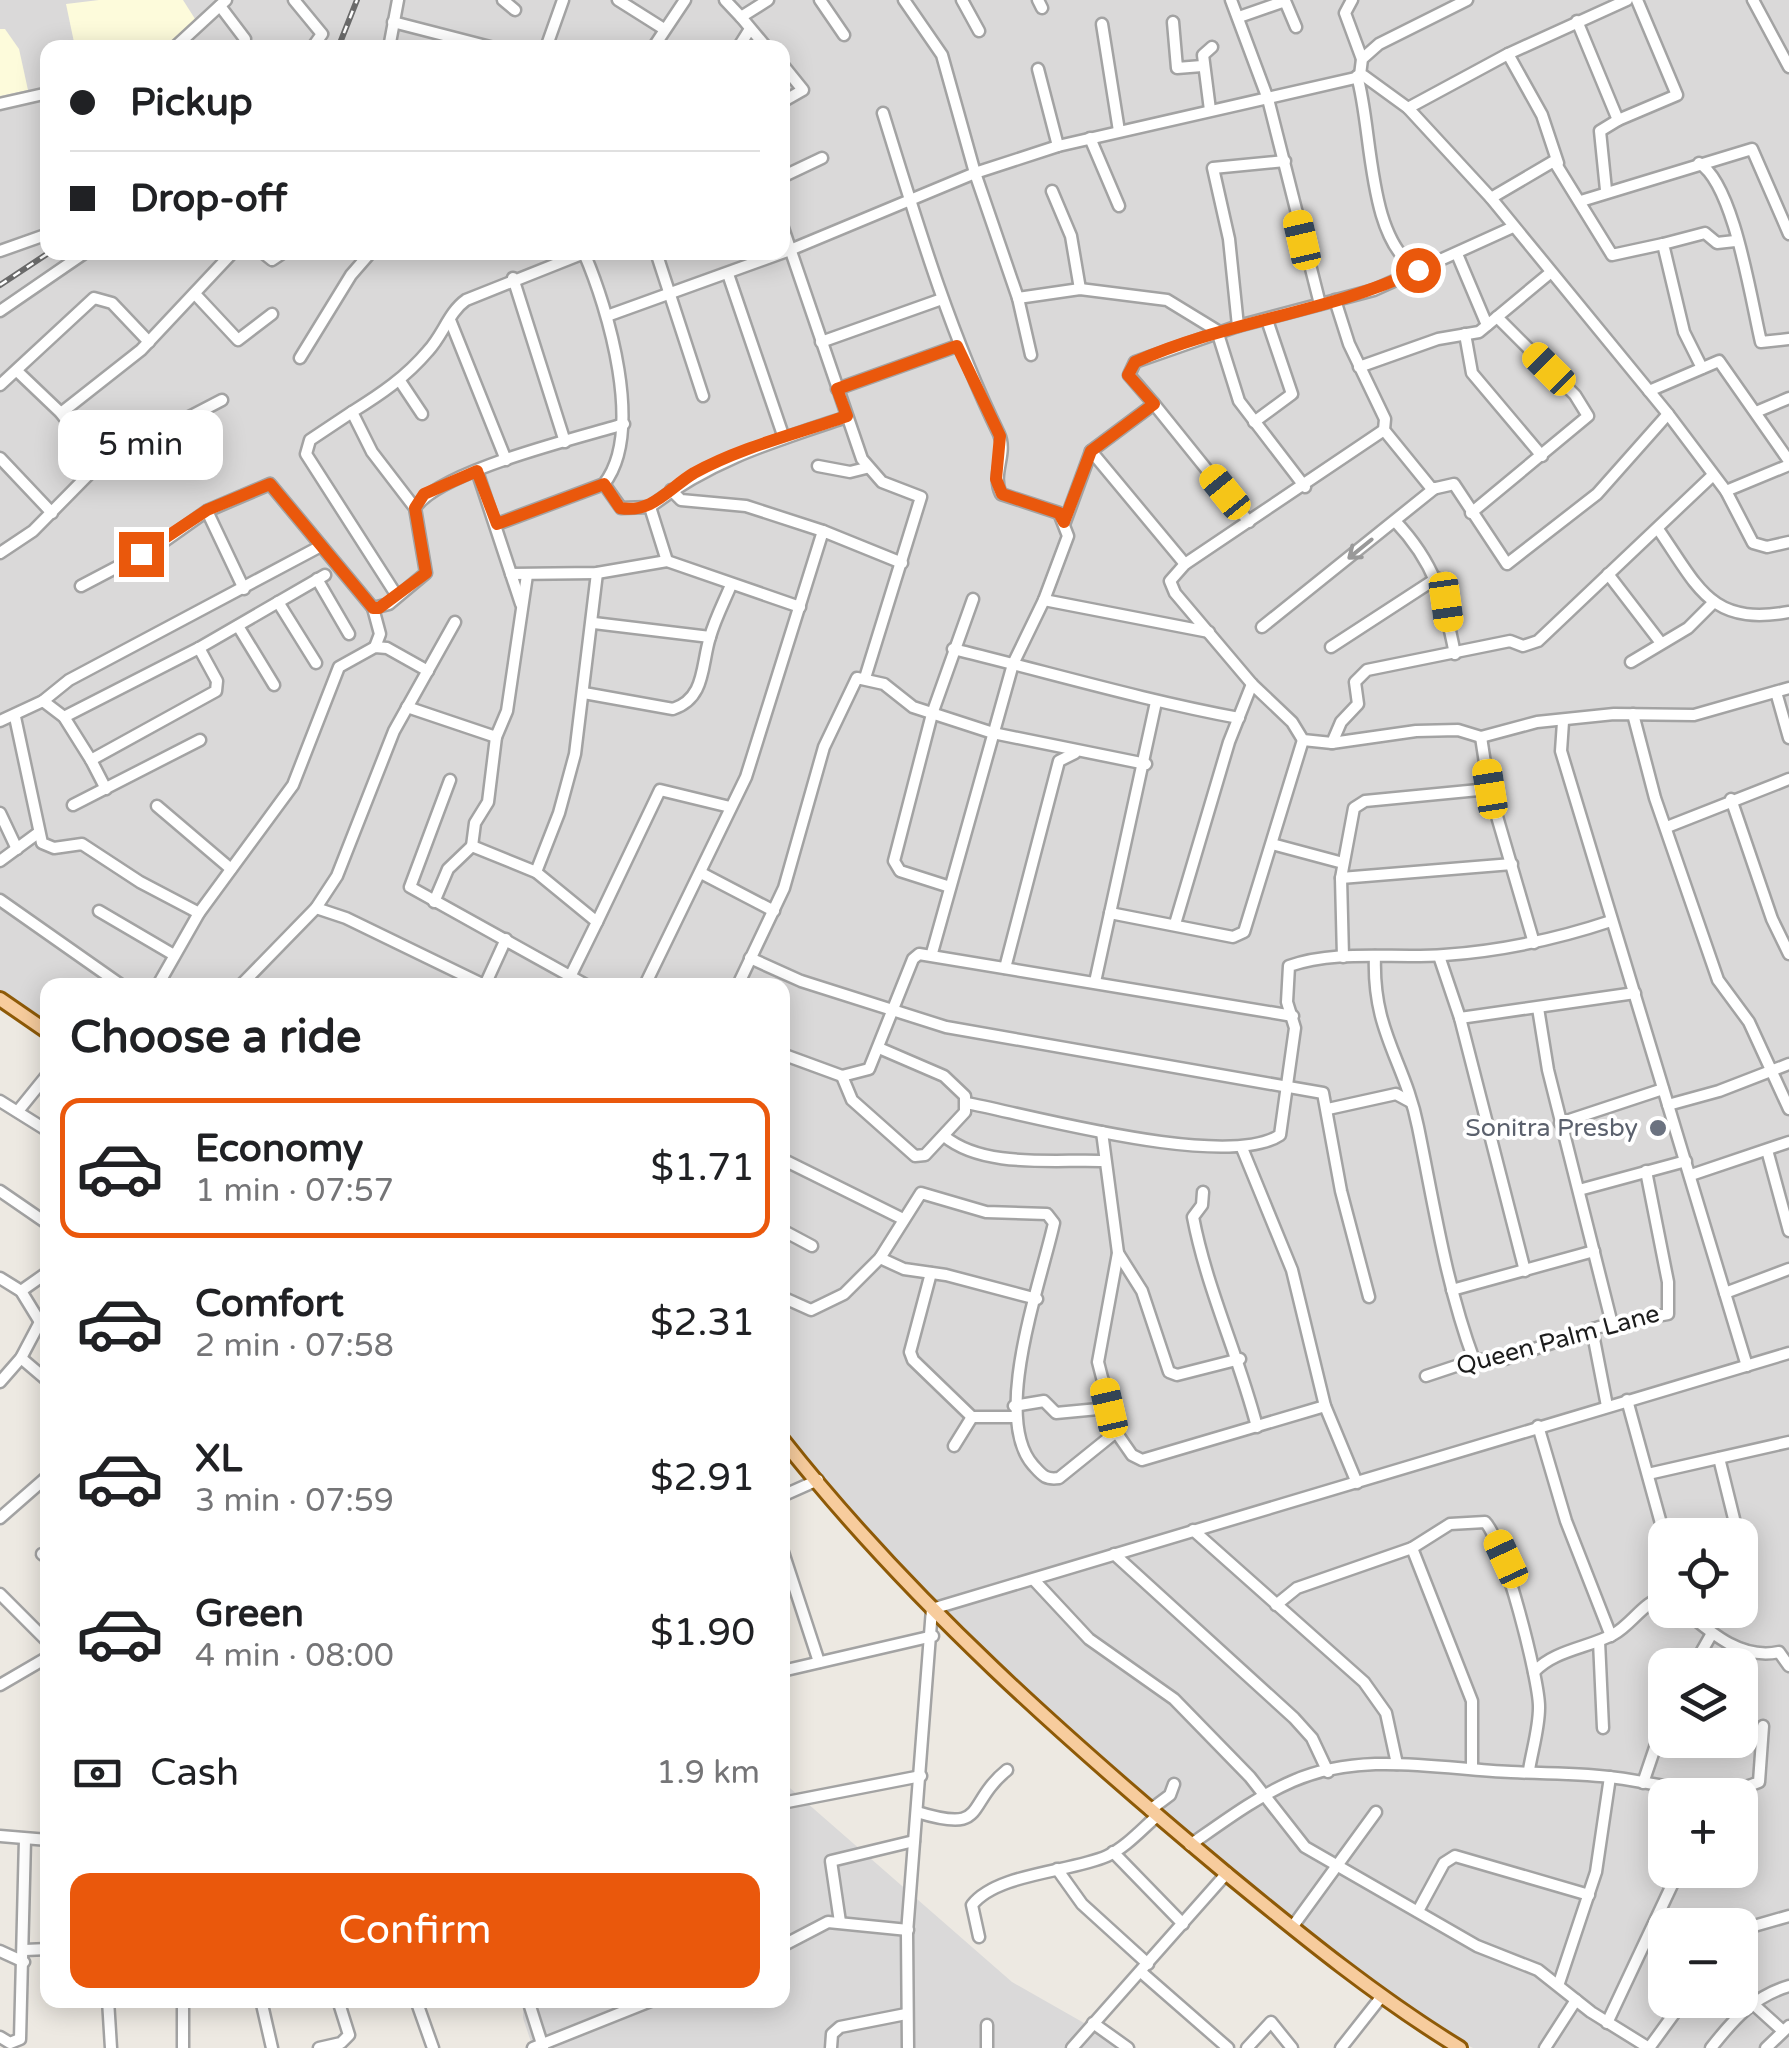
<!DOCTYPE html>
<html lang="en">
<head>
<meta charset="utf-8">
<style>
  :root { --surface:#fff; --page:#f2f2f2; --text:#202124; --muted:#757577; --line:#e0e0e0; --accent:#ea580c }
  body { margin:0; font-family:"Varela Round",sans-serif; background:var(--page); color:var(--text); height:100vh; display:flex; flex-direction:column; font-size:38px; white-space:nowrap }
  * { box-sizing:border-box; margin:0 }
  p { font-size:32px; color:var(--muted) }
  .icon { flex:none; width:55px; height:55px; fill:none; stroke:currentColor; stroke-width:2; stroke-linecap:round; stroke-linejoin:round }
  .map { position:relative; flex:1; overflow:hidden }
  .drawer { position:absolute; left:40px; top:978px; width:750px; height:1030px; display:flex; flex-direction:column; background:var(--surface); border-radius:20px; box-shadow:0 5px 25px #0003 }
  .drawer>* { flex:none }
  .banner { position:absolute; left:40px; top:40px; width:750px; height:220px; border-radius:20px; box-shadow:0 5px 25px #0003; display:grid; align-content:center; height:220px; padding:0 30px; background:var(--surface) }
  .buttons { position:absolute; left:1648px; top:1518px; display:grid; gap:20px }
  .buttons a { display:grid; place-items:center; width:110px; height:110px; border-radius:20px; background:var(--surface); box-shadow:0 5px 25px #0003; font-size:50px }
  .end { position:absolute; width:45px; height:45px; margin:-22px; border:12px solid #ea580c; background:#fff; box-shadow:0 0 0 5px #fff }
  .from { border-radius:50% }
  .bubble { position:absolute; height:70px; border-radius:20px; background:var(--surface); box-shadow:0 5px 25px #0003; font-size:32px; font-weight:600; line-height:70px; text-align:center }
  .car { position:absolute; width:30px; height:60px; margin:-30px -15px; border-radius:12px; box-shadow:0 0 8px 2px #0007; background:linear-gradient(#f5c518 24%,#345 0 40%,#f5c518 0 76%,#345 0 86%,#f5c518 0) }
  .banner b { display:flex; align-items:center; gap:35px; height:95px; font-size:38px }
  .banner b+b { border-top:2px solid var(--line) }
  .banner i { width:25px; height:25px; background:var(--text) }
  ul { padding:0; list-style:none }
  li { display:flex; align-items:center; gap:30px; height:140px; margin:0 20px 15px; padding:0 10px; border:5px solid transparent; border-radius:20px }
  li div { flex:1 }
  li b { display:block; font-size:38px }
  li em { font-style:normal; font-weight:600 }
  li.current { border-color:var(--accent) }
  li>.icon { width:90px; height:90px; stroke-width:1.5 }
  h2 { padding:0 30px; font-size:45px; line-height:120px }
  .pay { display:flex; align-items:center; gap:25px; height:110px; padding:0 30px; font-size:38px }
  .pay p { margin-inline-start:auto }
  .button { display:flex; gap:20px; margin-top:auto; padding:20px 30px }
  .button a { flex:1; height:115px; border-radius:20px; background:var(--accent); color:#fff; font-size:40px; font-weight:600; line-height:115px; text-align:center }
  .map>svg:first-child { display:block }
</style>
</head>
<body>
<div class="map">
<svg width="1789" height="2048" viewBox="0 0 1789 2048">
  <rect width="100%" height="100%" fill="#ede9e2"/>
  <g fill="#dad9d9" fill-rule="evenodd">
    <path d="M0,0H1789V2048H1473L1439,2031L1231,1871L1072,1735L943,1615L783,1430L782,985H48L47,1027L0,994ZM48,48H782V252H48ZM1665,1535H1740V1610H1665ZM1665,1665H1740V1740H1665ZM1665,1795H1740V1870H1665ZM1665,1925H1740V2000H1665Z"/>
    <path d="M783,1782L1012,1982L1128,2048H533L523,2018V2000H782Z"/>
  </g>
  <g fill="#fdfbdb">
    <path d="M99,0H183L197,22L168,47H75L66,4Z"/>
    <path d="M0,29H5L19,49L28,90L0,96Z"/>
  </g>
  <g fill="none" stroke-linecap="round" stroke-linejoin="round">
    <defs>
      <g id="minor">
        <path d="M294,0L322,34L312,48"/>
        <path d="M503,0L515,10"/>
        <path d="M618,0L664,29"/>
        <path d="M725,0L741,17"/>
        <path d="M820,0L844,35"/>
        <path d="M904,0L942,55L975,173L1018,298L1080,289L1167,300L1221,333"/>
        <path d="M962,0L979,31"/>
        <path d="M1038,0L1042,8"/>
        <path d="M1231,0L1268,99L1320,304"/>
        <path d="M1352,0L1345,13L1362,59"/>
        <path d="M1753,0L1789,67"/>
        <path d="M220,6L245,39"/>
        <path d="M1239,17L1285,1L1296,27"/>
        <path d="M1577,21L1618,120L1600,131L1606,190"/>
        <path d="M393,22L494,48"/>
        <path d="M1173,22L1177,68L1202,66"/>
        <path d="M1102,24L1119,131"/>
        <path d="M174,48L226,0"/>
        <path d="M389,48L398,0"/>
        <path d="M546,48L563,0"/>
        <path d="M653,48L685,0"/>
        <path d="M738,48L750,29"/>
        <path d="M767,48L741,17L768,0"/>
        <path d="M1508,54L1542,115L1558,163"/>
        <path d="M782,64L803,90L782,102"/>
        <path d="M1038,69L1058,146"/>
        <path d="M1360,75L1362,59L1379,44L1467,0"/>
        <path d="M1357,76C1373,129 1366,239 1418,270"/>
        <path d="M0,104L48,93"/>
        <path d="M1408,108L1508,54L1627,0"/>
        <path d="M1210,110L1203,55L1212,47"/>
        <path d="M883,113C917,223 949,331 999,434C1008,454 991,474 1001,494L1059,513L1068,536L1044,600L1013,664L932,953"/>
        <path d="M1618,120L1677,95L1637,0"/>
        <path d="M1090,138L1119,206"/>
        <path d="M1699,163C1734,184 1751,300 1761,342L1789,339"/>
        <path d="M782,177L822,158"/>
        <path d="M1052,191L1071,236L1080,289"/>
        <path d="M1491,198L1554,161L1612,255L1663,244"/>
        <path d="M1581,201L1752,149L1789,234"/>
        <path d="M782,225L862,459L882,482L921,497L865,678"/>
        <path d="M0,251L48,234"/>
        <path d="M262,252L272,260L284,252"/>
        <path d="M656,252L703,396"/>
        <path d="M1457,254L1487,325"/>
        <path d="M728,274L784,438"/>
        <path d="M513,278L565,442"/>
        <path d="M195,294L238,340L272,314"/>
        <path d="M1018,298L1031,355"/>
        <path d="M1335,300L1349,344L1385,419L1384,430L1432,489L1454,484L1507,564L1597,494L1668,414"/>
        <path d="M0,311L86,252"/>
        <path d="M607,316L790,250L975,173L1058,146L1364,76L1408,108L1491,198L1668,414L1726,491L1753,543L1767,547L1789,542"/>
        <path d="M450,320L506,460"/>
        <path d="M1238,326L1229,239L1213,168L1285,161"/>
        <path d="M1218,334L1239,401L1305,487"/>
        <path d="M1465,334L1472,373L1542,456"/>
        <path d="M821,342L942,299"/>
        <path d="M300,358L351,275L371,252"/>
        <path d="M1359,367L1438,339L1479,332L1550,273"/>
        <path d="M1702,368L1684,332L1663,244L1705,233L1717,243L1735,241"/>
        <path d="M17,371L61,413L99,464"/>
        <path d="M400,381L422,414"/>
        <path d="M0,385L94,298L112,303L149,342"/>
        <path d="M837,389L957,346"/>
        <path d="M1649,391L1719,361L1789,461"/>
        <path d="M1154,404L1129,375L1135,362L1238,326L1374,290L1513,227"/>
        <path d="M352,412L310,440L306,454L397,596"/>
        <path d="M1756,412L1789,398"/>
        <path d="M61,413L141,350L233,252"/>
        <path d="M1254,422L1292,394L1267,320"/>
        <path d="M1384,430L1185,564L1170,581L1175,593L1252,684L1292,722L1303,740L1332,743L1341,722L1358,704L1355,682L1367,670L1510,641L1523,646L1538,641L1712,476"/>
        <path d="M0,458L52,513"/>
        <path d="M818,466L850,472L866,468"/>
        <path d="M477,471L521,604"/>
        <path d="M604,484L621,508L650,507"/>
        <path d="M671,490L681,500L746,506L823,531"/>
        <path d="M1726,491L1789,465"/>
        <path d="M415,508C439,471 578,438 624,424"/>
        <path d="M207,511L244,589"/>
        <path d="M1471,513L1588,416L1575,395L1497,317"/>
        <path d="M1395,521C1435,563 1444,599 1455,654"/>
        <path d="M1065,522L1091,451"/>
        <path d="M1658,529C1699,588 1710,626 1789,612"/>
        <path d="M0,553L33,531L99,464L222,400"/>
        <path d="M667,561L650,507C710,460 775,441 847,417"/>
        <path d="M1185,564L1091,451L1154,404L1249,522"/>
        <path d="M511,574L597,573L667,561L800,607"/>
        <path d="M1608,574L1661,643"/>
        <path d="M317,579L349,634"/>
        <path d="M81,586L159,545L207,511L270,484L373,608L389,604L426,573L415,508L372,452L352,412C381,394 406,377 428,351C443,335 449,312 466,300L584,253C608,308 645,432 604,484L497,524"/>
        <path d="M1044,600L1209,632"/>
        <path d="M278,602L316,663"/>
        <path d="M373,608L380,634L375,647"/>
        <path d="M594,623L710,637"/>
        <path d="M238,626L274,685"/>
        <path d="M1262,627L1435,488"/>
        <path d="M1331,647L1437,578"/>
        <path d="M953,649C1048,672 1142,700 1239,718"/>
        <path d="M1631,662L1688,628L1714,602"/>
        <path d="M1776,692L1789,738"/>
        <path d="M584,693L673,709C706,698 701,665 710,637C715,619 724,602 731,585"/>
        <path d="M43,701L69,680L319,547"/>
        <path d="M407,707L496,737L507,711L527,575"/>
        <path d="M1633,714L1655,798L1718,980L1749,1022L1789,1109"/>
        <path d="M15,717L42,843L54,848L82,844L140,882L199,913"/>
        <path d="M64,717L199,648L325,575"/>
        <path d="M0,721L43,701L64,717L91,760L216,691L217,681L199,648"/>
        <path d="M1563,722L1561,751L1747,1366"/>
        <path d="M1481,737L1489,789L1534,943"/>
        <path d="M1332,743L1416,731L1458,730L1481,737L1537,722L1614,714L1694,715L1789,688"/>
        <path d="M91,760L106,789"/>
        <path d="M450,780L410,887L586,985"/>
        <path d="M1731,799L1772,919L1789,954"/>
        <path d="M73,805L200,740"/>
        <path d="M157,806L231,869"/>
        <path d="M0,813L17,849"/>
        <path d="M1667,827L1789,779"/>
        <path d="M1272,844L1343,863"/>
        <path d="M472,846L475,823L488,802L496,737"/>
        <path d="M0,861L38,833"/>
        <path d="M536,872L559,813L575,754L597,573"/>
        <path d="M703,874L774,911"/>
        <path d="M1341,878L1512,864"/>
        <path d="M950,887L900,871L894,861L932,714L973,599"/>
        <path d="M0,900L121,985"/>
        <path d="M434,902L448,869L472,846L536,872L597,922L566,985"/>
        <path d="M316,908L346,918L484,985"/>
        <path d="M99,911L174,955"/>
        <path d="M1110,913L1233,937L1244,932L1303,740"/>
        <path d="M597,922L660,790L730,807"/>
        <path d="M1175,924L1229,742L1252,684"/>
        <path d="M1375,956C1372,1032 1405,1061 1418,1127C1434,1205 1446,1285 1474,1360"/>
        <path d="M1439,956L1460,1018L1525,1271"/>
        <path d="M1343,957L1341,878L1354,808L1365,801L1489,789"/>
        <path d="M750,958L801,981L946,1027L1323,1093L1341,1191L1369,1297"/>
        <path d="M1005,968L1059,761L1075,753"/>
        <path d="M1095,982L1156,702"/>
        <path d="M158,985L199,913L293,785L339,667L375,647L387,648L428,671"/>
        <path d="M241,985L316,908L337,876L394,731L455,622"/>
        <path d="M485,985L506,939"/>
        <path d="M645,985L746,777L823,531L902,563"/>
        <path d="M738,985L784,888L824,747L857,678L884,684L913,707L993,733L1146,764"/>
        <path d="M1538,1008L1548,1070L1612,1324"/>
        <path d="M1460,1018L1635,993"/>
        <path d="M782,1054L842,1076L869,1069L913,959L919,954L1293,1016"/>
        <path d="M842,1076L852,1100L915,1156L925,1155L965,1112V1096L944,1076L879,1048"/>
        <path d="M0,1101L48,1131"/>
        <path d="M967,1103C1033,1116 1227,1170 1280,1135L1295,1028L1287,1002L1289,966C1338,949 1394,959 1444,955C1501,951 1557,939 1611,921"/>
        <path d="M1668,1105L1719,1091L1789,1064"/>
        <path d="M1328,1109L1396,1094L1409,1101"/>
        <path d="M18,1111L48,1074"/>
        <path d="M1560,1123L1663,1089"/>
        <path d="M1102,1132L1118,1253L1098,1362L1116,1432L1132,1455L1142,1460L1325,1406"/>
        <path d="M944,1136C984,1169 1054,1159 1104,1161"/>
        <path d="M1242,1148L1292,1270L1325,1406L1357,1483"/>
        <path d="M1767,1150L1789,1231"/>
        <path d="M782,1159L903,1219"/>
        <path d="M1691,1175L1789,1142"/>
        <path d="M1579,1190L1686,1161"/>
        <path d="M0,1191L48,1224"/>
        <path d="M1203,1192L1202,1205L1193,1217C1207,1290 1239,1356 1257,1427"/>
        <path d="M782,1230L812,1246"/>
        <path d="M1118,1253L1142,1291L1169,1372L1177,1375L1240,1359"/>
        <path d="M880,1258L904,1269L946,1275L1037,1299"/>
        <path d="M931,1273L910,1352L913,1360L972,1417H1014"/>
        <path d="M0,1278L21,1291L40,1322"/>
        <path d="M1452,1290L1594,1251"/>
        <path d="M21,1291L48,1272"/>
        <path d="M1725,1293L1789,1269"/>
        <path d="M782,1297L811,1310L844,1294L880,1258L921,1193L986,1212L1047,1214L1054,1223C1041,1282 991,1417 1033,1465C1042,1475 1045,1480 1059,1478L1116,1432"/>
        <path d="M1592,1329L1607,1406"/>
        <path d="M21,1358L48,1381"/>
        <path d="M1426,1376L1474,1360L1505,1359L1599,1327L1668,1314V1282L1646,1171"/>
        <path d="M0,1382L21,1358L40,1322"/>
        <path d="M1627,1400L1665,1538"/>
        <path d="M1014,1406L1044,1401L1056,1413L1109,1408"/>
        <path d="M1538,1426L1566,1521L1611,1636"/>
        <path d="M954,1446L972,1417"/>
        <path d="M1719,1458L1738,1535"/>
        <path d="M1648,1474L1789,1442"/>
        <path d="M782,1496L818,1480"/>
        <path d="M0,1518L48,1476"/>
        <path d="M1193,1530L1364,1682L1386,1713L1397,1764"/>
        <path d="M1740,1542L1744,1559"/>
        <path d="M1412,1548L1472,1701V1767"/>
        <path d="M782,1549L819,1662"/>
        <path d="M42,1554L48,1558"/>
        <path d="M1114,1554L1294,1718L1312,1738L1328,1772"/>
        <path d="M1034,1580L1089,1639L1174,1699L1250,1777L1305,1847L1477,1946L1538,1970L1591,2012L1649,2048"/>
        <path d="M0,1594L48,1642"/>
        <path d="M1276,1605L1297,1588L1412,1548L1450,1524L1485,1522C1503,1539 1540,1682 1539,1708C1539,1728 1532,1751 1529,1770"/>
        <path d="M1684,1610C1711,1633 1741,1660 1779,1652L1789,1666"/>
        <path d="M1599,1641L1603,1728"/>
        <path d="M1694,1665L1711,1635"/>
        <path d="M782,1671L933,1636"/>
        <path d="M1534,1672C1554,1650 1588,1648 1614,1634C1632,1624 1645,1600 1665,1597"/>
        <path d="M0,1685L48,1657"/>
        <path d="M1643,1783L1665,1718"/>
        <path d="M782,1803L921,1776"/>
        <path d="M1150,1810L1170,1795L1174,1784"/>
        <path d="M917,1812C989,1834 964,1805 1007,1770"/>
        <path d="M0,1836L48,1840"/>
        <path d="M1190,1845C1223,1822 1256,1797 1293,1781C1362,1751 1440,1769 1511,1772C1546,1774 1582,1773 1617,1778C1663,1784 1715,1802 1759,1782L1763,1726"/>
        <path d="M1113,1852L1183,1924"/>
        <path d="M1057,1869L1082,1904L1148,1964"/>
        <path d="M1418,1911L1444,1863L1455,1856L1589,1895"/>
        <path d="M840,1922L831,1861L914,1841"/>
        <path d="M1293,1926L1376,1812"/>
        <path d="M1740,1930L1789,1916"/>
        <path d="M979,1937L972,1905C997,1873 1071,1872 1107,1856C1125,1848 1142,1829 1157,1816"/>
        <path d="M782,1946L828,1922L908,1930"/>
        <path d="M25,1950L48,1949"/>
        <path d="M0,1951L24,1962"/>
        <path d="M1141,1972L1228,2048"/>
        <path d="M1559,1983L1596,1872L1610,1777"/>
        <path d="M108,2000L111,2048"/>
        <path d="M183,2000V2048"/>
        <path d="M261,2000L272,2048"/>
        <path d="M416,2000L433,2048"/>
        <path d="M528,2000L543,2047"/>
        <path d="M1752,2003L1783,2031"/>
        <path d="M1093,2023L1128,2048"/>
        <path d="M1607,2023L1679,1870"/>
        <path d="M987,2025V2048"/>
        <path d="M0,2037L10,2043L20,2039L25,1839"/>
        <path d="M319,2048L341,2043L349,2035L338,2000"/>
        <path d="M533,2048L653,2000"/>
        <path d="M831,2048L832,2034L840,2027L906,2014"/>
        <path d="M908,2048L907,1933L932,1609L1789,1353"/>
        <path d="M1072,2048L1227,1873"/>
        <path d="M1247,2048L1271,2022L1292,2048"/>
        <path d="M1341,2048L1382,1996"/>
        <path d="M1545,2048L1576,2000"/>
        <path d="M1649,2048L1684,2000"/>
        <path d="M1711,2048C1733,2020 1754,1996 1789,1986"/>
        <path d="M1766,2048L1789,2026"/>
      </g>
      <g id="major">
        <path d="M0,999L48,1032"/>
        <path d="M782,1439C911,1603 1069,1742 1228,1875C1302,1936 1378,1998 1460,2048"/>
      </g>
    </defs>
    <use href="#minor" stroke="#a3a3a3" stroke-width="15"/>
    <use href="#major" stroke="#8e5a07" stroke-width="18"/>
    <use href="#minor" stroke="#fff" stroke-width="10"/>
    <use href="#major" stroke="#f7cc9d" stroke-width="12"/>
    <defs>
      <g id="rail">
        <path d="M338,48L357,0"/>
        <path d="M0,285L50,252"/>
      </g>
    </defs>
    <use href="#rail" stroke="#6a6a6a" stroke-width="6"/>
    <use href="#rail" stroke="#fff" stroke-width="2.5" stroke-dasharray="8" stroke-linecap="butt"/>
  </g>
  <defs><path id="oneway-shaft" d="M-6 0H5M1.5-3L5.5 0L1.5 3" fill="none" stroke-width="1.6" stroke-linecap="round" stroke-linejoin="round" transform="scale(2.5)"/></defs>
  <use stroke="#999" href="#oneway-shaft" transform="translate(1360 549) rotate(141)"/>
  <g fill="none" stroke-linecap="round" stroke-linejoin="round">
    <path stroke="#ea580c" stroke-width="12" d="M141,554L207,510L270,484L373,608H379L426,573L415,508L424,494L477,471L497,524L604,484L620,508C652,514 669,488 694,473C741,447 796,434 847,416L837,389L957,346L1000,436L996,479L1002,494L1059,513L1064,522L1091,451L1154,404L1128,375L1135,362C1226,321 1328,313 1418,270"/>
  </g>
  <circle fill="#6b7280" stroke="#fff" stroke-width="4" cx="1658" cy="1128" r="10"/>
  <g text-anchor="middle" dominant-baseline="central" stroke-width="8" stroke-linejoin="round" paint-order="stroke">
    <g font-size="25" fill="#5b616d" stroke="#fff" text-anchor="end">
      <text x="1638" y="1128">Sonitra Presby</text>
    </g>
    <g font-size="25" fill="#1c1c1c" stroke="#fff">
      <text transform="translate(1558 1340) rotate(-15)">Queen Palm Lane</text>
    </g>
  </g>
</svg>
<div class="buttons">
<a><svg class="icon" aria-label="locate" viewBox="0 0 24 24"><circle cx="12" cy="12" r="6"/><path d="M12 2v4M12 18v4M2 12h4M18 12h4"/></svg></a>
<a><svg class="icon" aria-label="layers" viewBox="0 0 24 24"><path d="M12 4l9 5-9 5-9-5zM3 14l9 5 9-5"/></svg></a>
<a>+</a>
<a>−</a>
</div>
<i class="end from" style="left:1418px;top:270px"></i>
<i class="end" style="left:141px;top:554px"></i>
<div class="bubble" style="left:58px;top:410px;width:165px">5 min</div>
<i class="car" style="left:1302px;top:240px;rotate:347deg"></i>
<i class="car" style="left:1549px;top:369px;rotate:315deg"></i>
<i class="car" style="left:1225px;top:492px;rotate:321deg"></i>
<i class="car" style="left:1446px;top:602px;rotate:172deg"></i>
<i class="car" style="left:1490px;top:789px;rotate:351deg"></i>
<i class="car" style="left:1109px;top:1408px;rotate:347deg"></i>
<i class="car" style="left:1506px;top:1559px;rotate:335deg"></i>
<div class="banner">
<b><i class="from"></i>Pickup</b>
<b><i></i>Drop-off</b>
</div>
<section class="drawer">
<h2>Choose a ride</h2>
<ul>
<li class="current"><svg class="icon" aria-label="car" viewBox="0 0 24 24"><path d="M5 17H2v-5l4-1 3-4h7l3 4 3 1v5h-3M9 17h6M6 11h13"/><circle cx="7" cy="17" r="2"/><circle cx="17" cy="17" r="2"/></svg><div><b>Economy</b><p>1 min · 07:57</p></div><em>$1.71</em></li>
<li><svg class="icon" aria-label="car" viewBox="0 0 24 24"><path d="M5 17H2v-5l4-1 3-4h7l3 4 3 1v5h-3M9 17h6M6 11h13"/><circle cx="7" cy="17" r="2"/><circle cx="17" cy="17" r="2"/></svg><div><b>Comfort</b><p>2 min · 07:58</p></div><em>$2.31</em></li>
<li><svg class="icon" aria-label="car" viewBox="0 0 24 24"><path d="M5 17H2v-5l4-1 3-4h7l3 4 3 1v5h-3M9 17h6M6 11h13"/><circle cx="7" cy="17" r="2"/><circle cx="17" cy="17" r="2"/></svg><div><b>XL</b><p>3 min · 07:59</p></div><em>$2.91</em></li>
<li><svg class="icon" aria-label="car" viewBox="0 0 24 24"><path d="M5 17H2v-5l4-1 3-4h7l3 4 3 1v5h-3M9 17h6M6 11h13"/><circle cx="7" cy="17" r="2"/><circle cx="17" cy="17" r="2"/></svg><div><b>Green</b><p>4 min · 08:00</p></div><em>$1.90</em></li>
</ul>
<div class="pay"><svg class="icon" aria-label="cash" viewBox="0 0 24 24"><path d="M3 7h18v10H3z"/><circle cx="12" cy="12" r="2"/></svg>Cash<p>1.9 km</p></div>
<div class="button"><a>Confirm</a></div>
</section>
</div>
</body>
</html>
